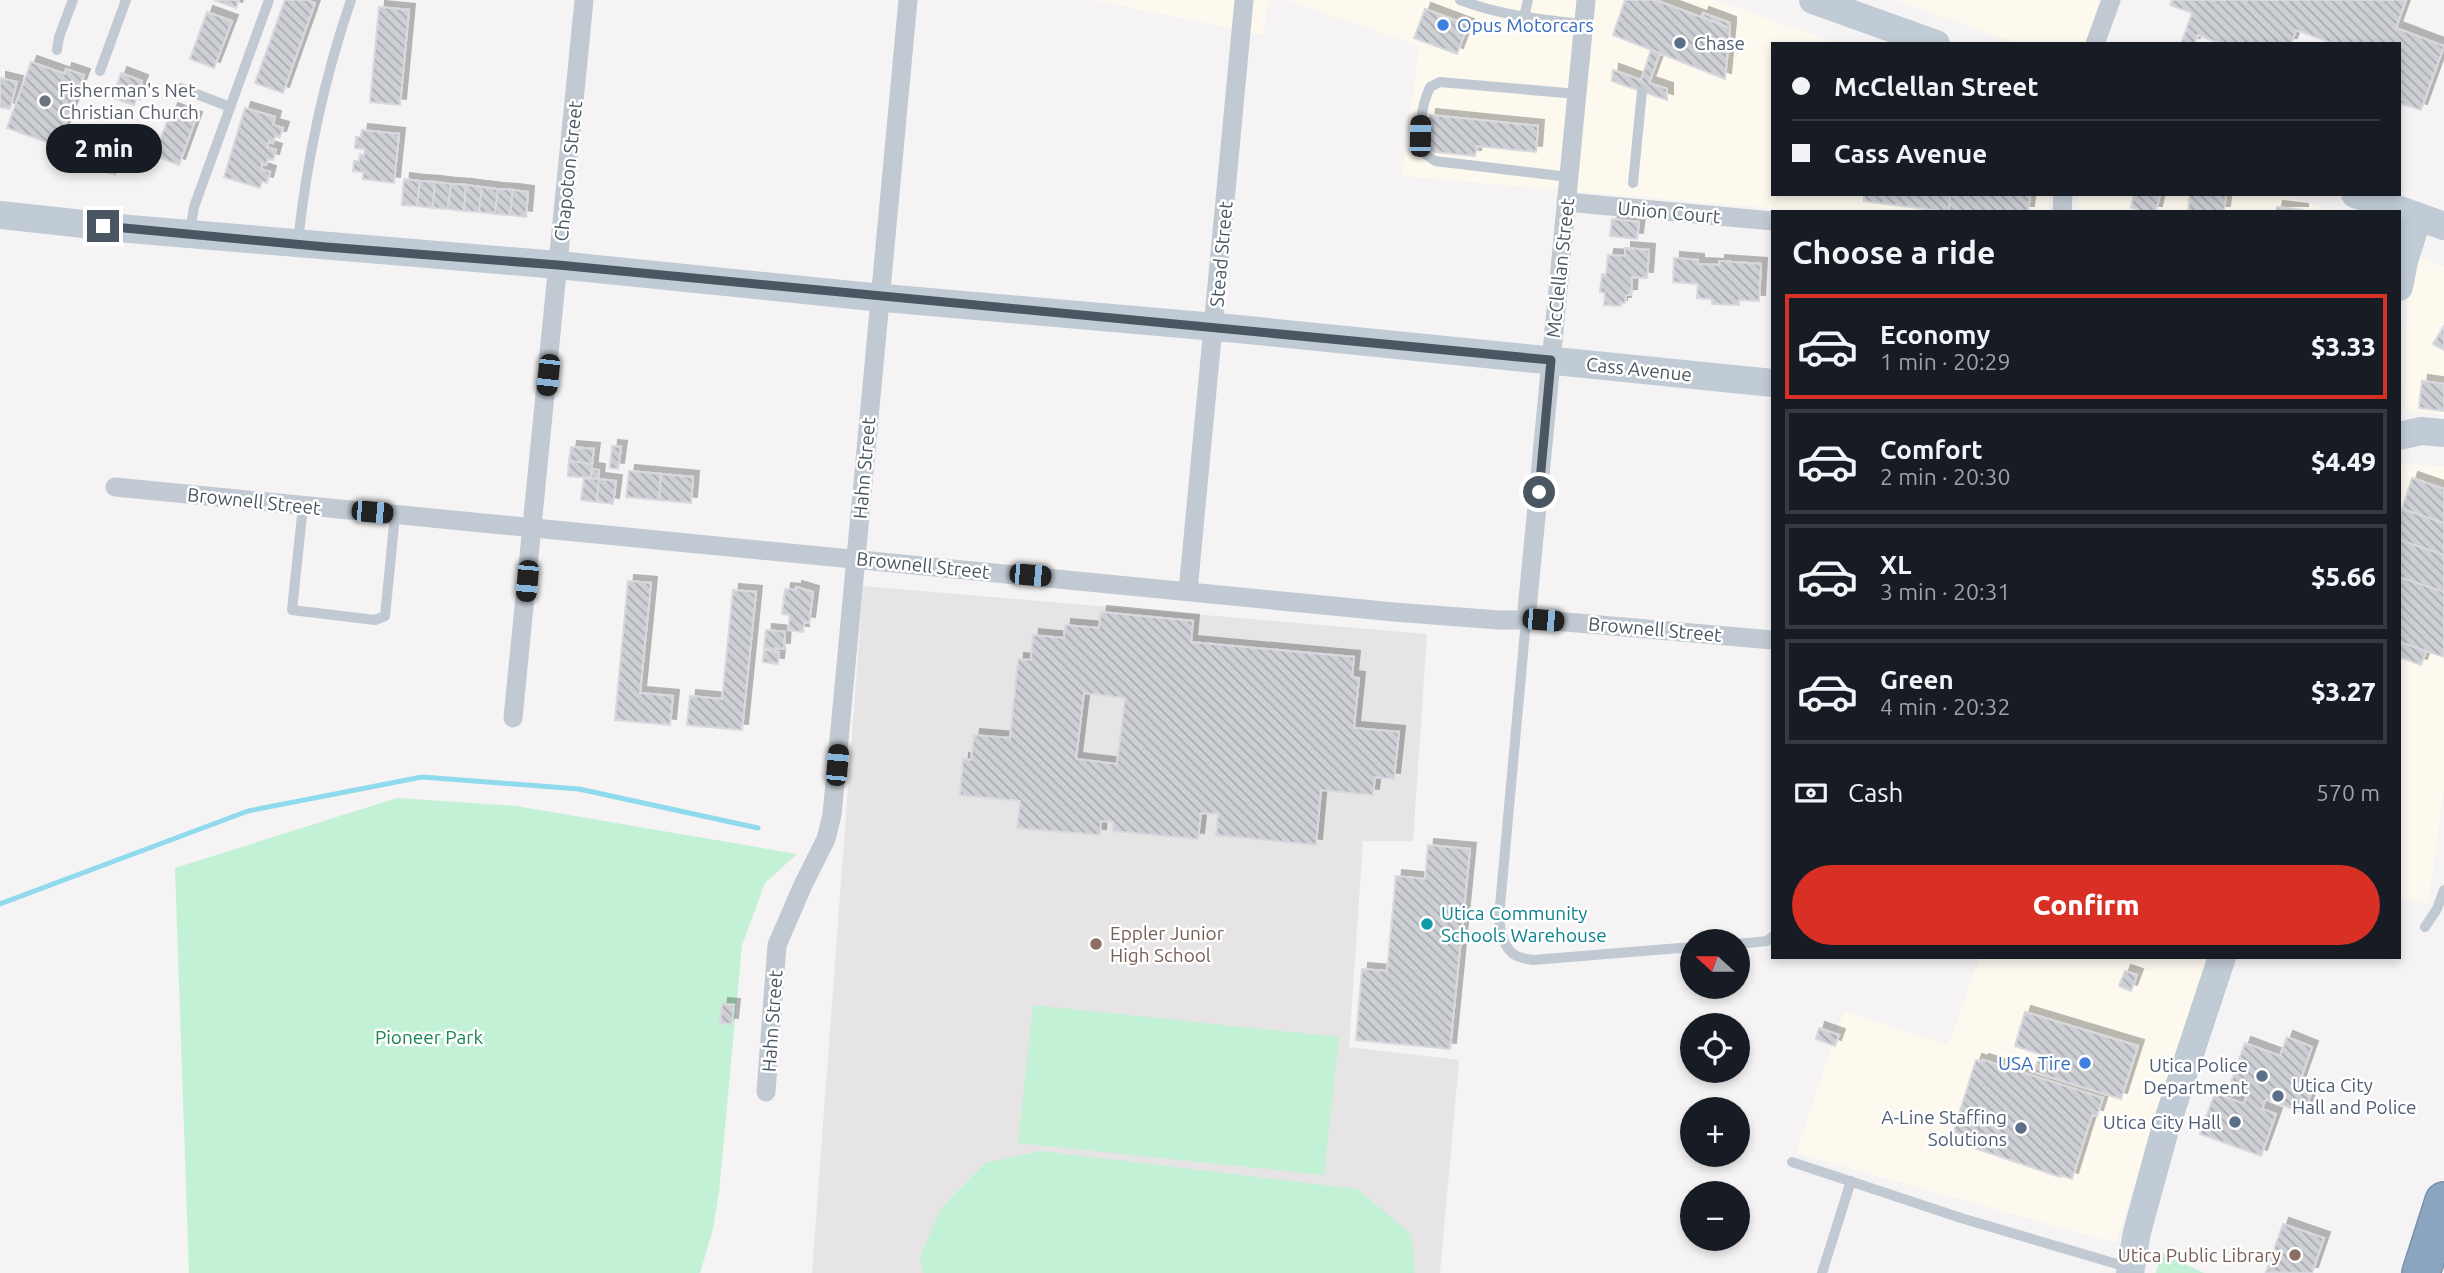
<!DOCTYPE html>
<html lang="en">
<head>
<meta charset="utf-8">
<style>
  :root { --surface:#171b24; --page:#20242c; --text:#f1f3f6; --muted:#9ea1a6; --line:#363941; --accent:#d93025 }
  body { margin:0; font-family:Ubuntu,sans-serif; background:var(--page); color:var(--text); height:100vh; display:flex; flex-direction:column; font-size:26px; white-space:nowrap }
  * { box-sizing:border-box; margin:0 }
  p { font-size:23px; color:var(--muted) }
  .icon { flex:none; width:38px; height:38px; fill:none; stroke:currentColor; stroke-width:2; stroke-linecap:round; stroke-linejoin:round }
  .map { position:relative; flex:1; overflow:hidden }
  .details { position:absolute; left:1771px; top:210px; width:630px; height:749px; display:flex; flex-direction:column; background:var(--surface); border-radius:0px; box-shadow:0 4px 10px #0003 }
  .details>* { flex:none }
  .guide { position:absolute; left:1771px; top:42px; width:630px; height:154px; border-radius:0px; box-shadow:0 4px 10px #0003; display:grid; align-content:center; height:154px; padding:0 21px; background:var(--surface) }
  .needle { width:46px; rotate:291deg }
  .buttons { position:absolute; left:1680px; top:929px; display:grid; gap:14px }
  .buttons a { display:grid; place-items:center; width:70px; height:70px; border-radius:50%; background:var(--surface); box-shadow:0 4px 10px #0003; font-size:35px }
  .end { position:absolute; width:32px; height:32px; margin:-16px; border:9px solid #4a5661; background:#fff; box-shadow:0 0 0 4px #fff }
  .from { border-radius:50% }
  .bubble { position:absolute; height:49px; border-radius:24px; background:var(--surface); box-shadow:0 4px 10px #0003; font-size:23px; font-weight:800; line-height:49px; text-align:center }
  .car { position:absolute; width:21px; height:42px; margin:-21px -10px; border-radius:9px; box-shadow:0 0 5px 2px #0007; background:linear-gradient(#222 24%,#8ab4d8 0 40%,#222 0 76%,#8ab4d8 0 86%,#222 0) }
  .guide b { display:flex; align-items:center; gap:24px; height:66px; font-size:26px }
  .guide b+b { border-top:2px solid var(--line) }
  .guide i { width:18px; height:18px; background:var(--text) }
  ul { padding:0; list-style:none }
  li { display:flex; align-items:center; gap:21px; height:105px; margin:0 14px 10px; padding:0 7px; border:4px solid var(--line); border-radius:0px }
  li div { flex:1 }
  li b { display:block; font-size:26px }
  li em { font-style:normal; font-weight:800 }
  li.active { border-color:var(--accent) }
  li>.icon { width:63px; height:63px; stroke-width:1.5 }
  h2 { padding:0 21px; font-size:32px; line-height:84px }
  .pay { display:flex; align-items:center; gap:18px; height:77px; padding:0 21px; font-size:26px }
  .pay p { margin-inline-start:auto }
  .action { display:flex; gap:14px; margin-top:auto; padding:14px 21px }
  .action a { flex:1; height:80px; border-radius:42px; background:var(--accent); color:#fff; font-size:28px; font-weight:800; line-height:80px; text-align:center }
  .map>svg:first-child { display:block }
</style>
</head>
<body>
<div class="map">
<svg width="2444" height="1273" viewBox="0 0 2444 1273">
  <defs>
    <pattern id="building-back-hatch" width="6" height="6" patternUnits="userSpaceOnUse" patternTransform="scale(1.75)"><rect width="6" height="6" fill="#cdcfd5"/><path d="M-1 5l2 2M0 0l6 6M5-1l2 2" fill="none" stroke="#a8abb0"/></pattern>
    <filter id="shadow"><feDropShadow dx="6" dy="-6" stdDeviation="0" flood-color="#0004"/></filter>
  </defs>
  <rect width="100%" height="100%" fill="#f5f3f3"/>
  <g fill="#fdf9ef">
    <path d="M1094,0H1269L1263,35Z"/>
    <path d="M1286,0H1715L1839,44H1773V194H2050L2049,212H1810L1402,176L1419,46Z"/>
    <path d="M1895,0H2113L2098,44H2018Z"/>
    <path d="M2079,194H2284L2334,212H2076Z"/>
    <path d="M2418,256L2444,267V415L2405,410L2407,295Z"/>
    <path d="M2401,464L2444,466V790L2428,905L2399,896V470Z"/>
    <path d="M1980,957H2207L2116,1243L1796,1153L1844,1011L1948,1045Z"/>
  </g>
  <path fill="#e6e4e5" d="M863,586L1427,634L1413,841H1363L1349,1047L1459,1060L1440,1273H812Z"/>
  <g fill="#c3f1d5">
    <path d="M397,798L516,806L797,854L765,883L742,945L719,1192L713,1229L700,1273H189L175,868Z"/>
    <path d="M1033,1005L1339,1037L1324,1175L1018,1143Z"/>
    <path d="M1041,1151L1357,1189L1411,1234L1415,1273H924L920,1257L941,1208L985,1163Z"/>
    <path d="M2161,1253L2204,1273H2156Z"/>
  </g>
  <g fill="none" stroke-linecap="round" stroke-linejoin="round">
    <path stroke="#90daee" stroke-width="5" d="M0,904L248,811L422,777L579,789L758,828"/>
  </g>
  <g fill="url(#building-back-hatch)" stroke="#d7d9de" stroke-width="2" fill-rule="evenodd" filter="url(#shadow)">
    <path d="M214,0H239L236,8Z"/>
    <path d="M285,0H307L315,3L283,93L255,83Z"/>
    <path d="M1625,0H1655L1730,28L1725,79L1613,35Z"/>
    <path d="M2172,0H2406L2396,28L2444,46L2421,110L2402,104L2399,112V44H2335L2296,30L2291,44H2222L2198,35L2194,44H2181L2192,13L2170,5Z"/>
    <path d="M379,7L409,10L400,105L370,102Z"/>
    <path d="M1425,9L1468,25L1457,54L1414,38Z"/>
    <path d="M207,12L232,21L214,68L190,59Z"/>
    <path d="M1703,13L1730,23V28L1702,17Z"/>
    <path d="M1651,50L1660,53L1649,83L1667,89V100L1612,81L1613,70L1641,80Z"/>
    <path d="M31,62L65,74L66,69L84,75L57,146L7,128Z"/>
    <path d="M121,73L142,81L134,105L113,98Z"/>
    <path d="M0,78L17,82L10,109L0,107Z"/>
    <path d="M245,108L275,117L273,125L283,128L280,137L275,136L273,143L269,141L267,147L276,150L273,160L268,159L266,165L262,164L261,169L270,172L267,183L262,181L260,188L224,177Z"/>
    <path d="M172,109L196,118L179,165L154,156Z"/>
    <path d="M1430,115L1538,126L1536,152L1477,146L1475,156L1426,151Z"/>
    <path d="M362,130L399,134L394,183L363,179V172L353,171L354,161H359L360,154L364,155L365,149L355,148L356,137H361Z"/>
    <path d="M102,136L126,145L115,175L91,166Z"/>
    <path d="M404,179L420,181L417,206L402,205Z"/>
    <path d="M420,181L435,182L433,208L417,206Z"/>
    <path d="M435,182L451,184L448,209L433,208Z"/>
    <path d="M451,184L466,185L464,211L448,209Z"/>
    <path d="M466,185L482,187L479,212L464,211Z"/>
    <path d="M482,187L498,189L495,214L479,212Z"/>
    <path d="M498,189L513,190L510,215L495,214Z"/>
    <path d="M513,190L528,192L526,217L510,215Z"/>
    <path d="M1864,194H1950L1949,212L1864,201Z"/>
    <path d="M1950,194H2030L2028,212H1949Z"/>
    <path d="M2134,194H2160L2156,212H2138V209L2131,208Z"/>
    <path d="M2190,194H2226L2224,212H2188Z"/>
    <path d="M2277,207L2302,210V212H2276Z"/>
    <path d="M1612,219L1639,222L1637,239L1610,236Z"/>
    <path d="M1625,248L1649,250L1647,278L1632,277L1631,295H1626L1625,303H1621V306L1604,305L1605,293L1600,292L1602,274H1606L1608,255L1625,256Z"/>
    <path d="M1674,258L1698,260V264L1719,265V261L1761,264L1759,301L1739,300V305L1712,304V299L1697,298L1698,284L1673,282Z"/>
    <path d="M2444,326V350L2433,344Z"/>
    <path d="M2422,381L2444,384V411L2419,408Z"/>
    <path d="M612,446L621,447L618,469L610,468Z"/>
    <path d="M571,447L594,449L592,464L569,461Z"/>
    <path d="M569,461L592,464L591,478L568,476Z"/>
    <path d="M592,469L599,470L598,479L591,478Z"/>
    <path d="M629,471L661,474L659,500L626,497Z"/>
    <path d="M661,474L693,477L691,503L659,500Z"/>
    <path d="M584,478L599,479L597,502L581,500Z"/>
    <path d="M2412,478L2444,489V523L2402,509Z"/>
    <path d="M599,479L616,481L613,504L597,502Z"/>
    <path d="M2402,509L2444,523V555L2399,540V517Z"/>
    <path d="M2399,540L2444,555V592L2399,577Z"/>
    <path d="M2399,577L2444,592V657L2399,642Z"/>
    <path d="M628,581L651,583L640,693L673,696L670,725L615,720Z"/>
    <path d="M796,587L813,592L809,623L804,622L803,632L788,630L790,615L782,614L785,589L796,590Z"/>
    <path d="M733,590L756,592L742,730L687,725L690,696L722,699Z"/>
    <path d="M1101,612L1193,621L1191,642L1354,657L1352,677L1359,678L1354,728L1399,732L1394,779L1375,777L1373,795L1321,790L1316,845L1216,835L1218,814L1201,813L1198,839L1113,831L1114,822L1101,821L1100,835L1017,828L1020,801L960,795L963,759L971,760L974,735L1010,738L1018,659L1031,660L1033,635L1064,638L1065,625L1099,628ZM1084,693L1125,698L1117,764L1076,759Z"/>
    <path d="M766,630L785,632L784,649L764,648Z"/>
    <path d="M2399,642L2426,651L2421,665L2399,657Z"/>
    <path d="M764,650L779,652L778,664L763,662Z"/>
    <path d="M1428,845L1470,849L1450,1049L1356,1040L1362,969L1387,971L1396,876L1425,879Z"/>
    <path d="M2125,971L2137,975L2131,991L2119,986Z"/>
    <path d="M722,1004L734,1005L732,1024L720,1023Z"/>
    <path d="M2025,1012L2138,1046L2121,1099L2034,1072L2040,1054L2015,1046Z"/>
    <path d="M1819,1028L1839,1035L1835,1046L1816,1039Z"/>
    <path d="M2287,1037L2312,1047L2299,1084L2313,1088L2304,1113L2266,1099L2262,1109L2276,1114L2261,1156L2200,1134L2215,1093L2244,1104L2248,1091L2230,1085L2245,1043L2280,1056Z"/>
    <path d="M1976,1060L1982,1062L1983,1060L2103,1098L2097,1116L2092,1115L2072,1179L2060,1175V1177L1951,1140Z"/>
    <path d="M2283,1224L2324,1238L2312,1273L2266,1272Z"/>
  </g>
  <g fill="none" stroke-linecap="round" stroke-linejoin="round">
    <defs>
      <path id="highway" d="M2421,1273L2444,1201"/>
    </defs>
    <use href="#highway" stroke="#7690ad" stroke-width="40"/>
    <g stroke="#c1cad2" stroke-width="10">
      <path d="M1460,0C1500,15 1541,20 1583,24"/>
      <path d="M1524,17L1528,0"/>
      <path d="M57,50L59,37L73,0"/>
      <path d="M100,71L126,0"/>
      <path d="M181,88L230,107"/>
      <path d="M1569,177L1435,161L1424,153C1419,129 1420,109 1430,87L1440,82L1577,94"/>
      <path d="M1633,183L1642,91"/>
      <path d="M190,231L194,207L269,0"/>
      <path d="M298,241C307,158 324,79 351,0"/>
      <path d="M303,506L292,610L375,620L385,616L395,515"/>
      <path d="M1526,620L1499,917C1500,929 1503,948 1515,955C1519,958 1528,959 1533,960L1692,947"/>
      <path d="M2425,927L2437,909L2444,890"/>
      <path d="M1738,944L1767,941L1773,936"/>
      <path d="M1792,1162L1961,1218L2127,1267"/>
      <path d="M1822,1273L1851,1181"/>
    </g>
    <g stroke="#c1cad2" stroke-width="19">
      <path d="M2095,44L2111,0"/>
      <path d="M1566,202L1773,221"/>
      <path d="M2062,212L2063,194"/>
      <path d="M115,487L1394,612L1499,620H1543L1773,640"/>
      <path d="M1188,591L1244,0"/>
      <path d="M1526,620L1586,0"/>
      <path d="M513,718L584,0"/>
      <path d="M766,1092L777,945L803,885L826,839L832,815L908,0"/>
    </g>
    <g stroke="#c1cbd6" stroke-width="28">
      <path d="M1813,0L1936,44"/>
      <path d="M2355,194L2444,226"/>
      <path d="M0,215L130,229L558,265L862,296L1238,329L1773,383"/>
      <path d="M2399,287L2404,261L2418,217"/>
      <path d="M2399,436L2421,431L2444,433"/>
      <path d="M2130,1273L2137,1232L2166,1126L2222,957"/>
    </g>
    <use href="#highway" stroke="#8ba5c1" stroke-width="37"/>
  </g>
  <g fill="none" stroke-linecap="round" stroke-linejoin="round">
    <path stroke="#4a5661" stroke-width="9" d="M103,226L326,247L558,265L1551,360L1539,492"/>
  </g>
  <g fill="#3f7fe0" stroke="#fff" stroke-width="2.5">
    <circle cx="1443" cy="25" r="7"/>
    <circle cx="2085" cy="1063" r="7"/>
  </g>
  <g fill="#5c6f8a" stroke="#fff" stroke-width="2.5">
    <circle cx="1680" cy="43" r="7"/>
    <circle cx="2262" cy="1076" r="7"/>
    <circle cx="2278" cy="1096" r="7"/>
    <circle cx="2235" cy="1122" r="7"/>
    <circle cx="2021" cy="1128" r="7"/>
  </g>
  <circle fill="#6b7280" stroke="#fff" stroke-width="2.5" cx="45" cy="101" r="7"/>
  <circle fill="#0f9aa8" stroke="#fff" stroke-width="2.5" cx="1427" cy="924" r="7"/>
  <g fill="#8d6e63" stroke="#fff" stroke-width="2.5">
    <circle cx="1096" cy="944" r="7"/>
    <circle cx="2295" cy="1255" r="7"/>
  </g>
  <g text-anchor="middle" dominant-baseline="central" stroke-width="5" stroke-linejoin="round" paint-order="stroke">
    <g font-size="19" fill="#366cbe" stroke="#fff" text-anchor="start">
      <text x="1457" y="25">Opus Motorcars</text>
      <text x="2071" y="1063" text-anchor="end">USA Tire</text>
    </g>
    <g font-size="19" fill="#4e5e75" stroke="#fff" text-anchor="end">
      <text x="1694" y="43" text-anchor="start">Chase</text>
      <text x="2248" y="1065">Utica Police<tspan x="2248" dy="22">Department</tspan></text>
      <text x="2292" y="1085" text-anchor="start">Utica City<tspan x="2292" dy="22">Hall and Police</tspan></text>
      <text x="2007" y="1117">A-Line Staffing<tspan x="2007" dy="22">Solutions</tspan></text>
      <text x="2221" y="1122">Utica City Hall</text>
    </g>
    <g font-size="19" fill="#5b616d" stroke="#fff" text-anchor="start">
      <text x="59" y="90">Fisherman's Net<tspan x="59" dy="22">Christian Church</tspan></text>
    </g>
    <g font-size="19" fill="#4a5661" stroke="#fff">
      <text transform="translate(568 171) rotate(-84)">Chapoton Street</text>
      <text transform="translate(1669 212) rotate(5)">Union Court</text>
      <text transform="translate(1221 254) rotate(-85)">Stead Street</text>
      <text transform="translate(1560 268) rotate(-84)">McClellan Street</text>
      <text transform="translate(1639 369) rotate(6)">Cass Avenue</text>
      <text transform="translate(864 468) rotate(-85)">Hahn Street</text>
      <text transform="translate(254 501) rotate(6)">Brownell Street</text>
      <text transform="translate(923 565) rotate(6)">Brownell Street</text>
      <text transform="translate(1655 629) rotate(5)">Brownell Street</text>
      <text transform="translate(772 1021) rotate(-86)">Hahn Street</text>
    </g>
    <g font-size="19" fill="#0d838f" stroke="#fff" text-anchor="start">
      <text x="1441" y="913">Utica Community<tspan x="1441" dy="22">Schools Warehouse</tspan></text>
    </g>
    <g font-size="19" fill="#785e54" stroke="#fff" text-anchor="start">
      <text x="1110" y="933">Eppler Junior<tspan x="1110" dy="22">High School</tspan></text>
      <text x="2281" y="1255" text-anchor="end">Utica Public Library</text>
    </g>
    <g font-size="19" fill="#17864f" stroke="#fff">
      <text x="429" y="1037">Pioneer Park</text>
    </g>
  </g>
</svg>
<div class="buttons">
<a><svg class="needle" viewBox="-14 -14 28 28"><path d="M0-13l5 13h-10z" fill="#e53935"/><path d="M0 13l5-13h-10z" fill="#9ea1a6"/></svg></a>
<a><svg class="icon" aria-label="locate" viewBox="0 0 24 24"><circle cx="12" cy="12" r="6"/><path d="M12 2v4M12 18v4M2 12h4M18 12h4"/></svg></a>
<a>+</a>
<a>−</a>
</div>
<i class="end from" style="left:1539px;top:492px"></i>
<i class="end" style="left:103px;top:226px"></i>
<div class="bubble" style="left:46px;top:124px;width:116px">2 min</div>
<i class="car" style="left:1420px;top:136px;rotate:1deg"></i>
<i class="car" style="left:548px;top:375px;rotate:186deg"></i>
<i class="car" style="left:372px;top:512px;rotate:95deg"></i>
<i class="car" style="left:1030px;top:575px;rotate:95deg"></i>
<i class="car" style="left:527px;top:581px;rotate:185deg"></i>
<i class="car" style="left:1543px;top:620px;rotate:95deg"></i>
<i class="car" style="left:837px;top:765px;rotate:5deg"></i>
<div class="guide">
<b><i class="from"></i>McClellan Street</b>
<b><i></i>Cass Avenue</b>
</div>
<section class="details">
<h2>Choose a ride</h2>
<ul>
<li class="active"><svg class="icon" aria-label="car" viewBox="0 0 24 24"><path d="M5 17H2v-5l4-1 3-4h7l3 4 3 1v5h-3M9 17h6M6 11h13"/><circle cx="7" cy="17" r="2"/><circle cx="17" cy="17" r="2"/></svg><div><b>Economy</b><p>1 min · 20:29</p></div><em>$3.33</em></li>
<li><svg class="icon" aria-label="car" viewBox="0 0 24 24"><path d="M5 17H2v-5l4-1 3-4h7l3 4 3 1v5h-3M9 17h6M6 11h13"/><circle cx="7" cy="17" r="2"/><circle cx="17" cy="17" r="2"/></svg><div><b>Comfort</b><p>2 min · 20:30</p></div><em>$4.49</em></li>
<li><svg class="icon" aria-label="car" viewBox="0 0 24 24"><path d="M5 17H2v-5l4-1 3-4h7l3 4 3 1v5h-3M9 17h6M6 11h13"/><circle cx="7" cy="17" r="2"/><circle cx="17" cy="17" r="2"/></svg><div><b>XL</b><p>3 min · 20:31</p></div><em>$5.66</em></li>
<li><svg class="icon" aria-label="car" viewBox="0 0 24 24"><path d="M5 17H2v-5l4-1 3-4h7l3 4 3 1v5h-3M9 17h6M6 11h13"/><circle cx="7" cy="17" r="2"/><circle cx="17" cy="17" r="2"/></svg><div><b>Green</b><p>4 min · 20:32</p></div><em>$3.27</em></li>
</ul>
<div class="pay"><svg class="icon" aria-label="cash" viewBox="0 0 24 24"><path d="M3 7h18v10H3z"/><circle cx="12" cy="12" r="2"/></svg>Cash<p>570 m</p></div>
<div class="action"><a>Confirm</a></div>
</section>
</div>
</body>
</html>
